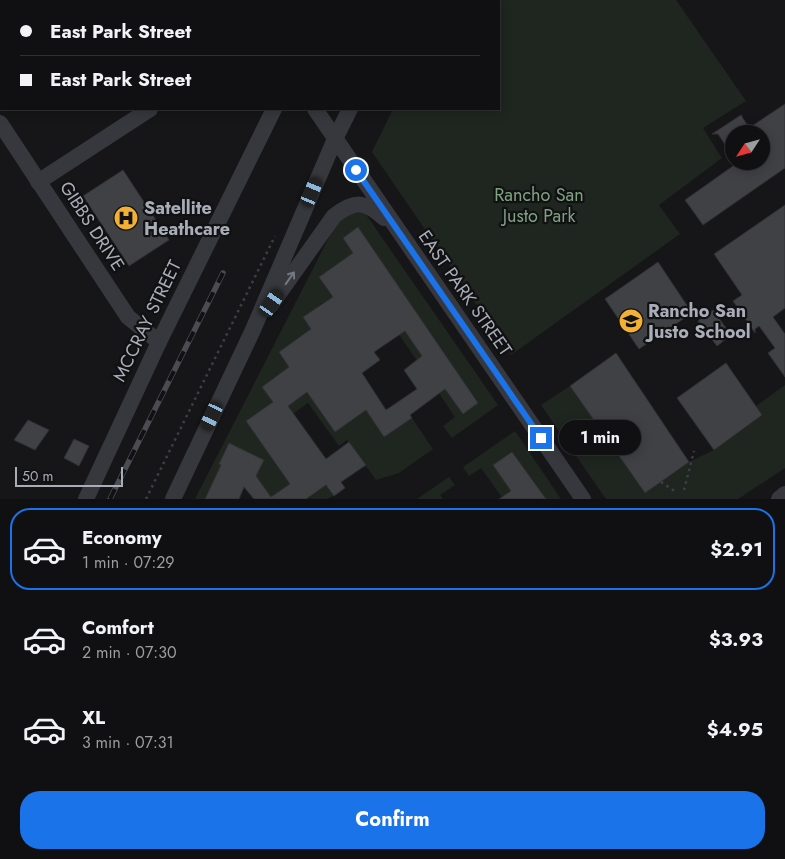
<!DOCTYPE html>
<html lang="en">
<head>
<meta charset="utf-8">
<style>
  :root { --surface:#101012; --page:#19191b; --text:#f1f3f6; --muted:#9c9d9f; --line:#303032; --accent:#1a73e8 }
  body { margin:0; font-family:Jost,sans-serif; background:var(--page); color:var(--text); height:100vh; display:flex; flex-direction:column; font-size:19px; white-space:nowrap }
  * { box-sizing:border-box; margin:0 }
  p { font-size:16px; color:var(--muted) }
  .icon { flex:none; width:28px; height:28px; fill:none; stroke:currentColor; stroke-width:2; stroke-linecap:round; stroke-linejoin:round }
  .map { position:relative; height:499px; overflow:hidden }
  .side { display:flex; flex-direction:column; background:var(--surface); flex:1 }
  .side>* { flex:none }
  .guide { position:absolute; left:0px; top:0px; width:500px; height:110px; box-shadow:0 2px 12px #0003,0 0 0 1px var(--line); display:grid; align-content:center; height:110px; padding:0 20px; background:var(--surface) }
  .needle { width:32px; rotate:234deg }
  .tools { position:absolute; left:725px; top:125px; display:grid; gap:10px }
  .tools a { display:grid; place-items:center; width:45px; height:45px; border-radius:50%; background:var(--surface); box-shadow:0 2px 12px #0003,0 0 0 1px var(--line); font-size:25px }
  .scale { position:absolute; left:15px; bottom:12px; width:108px; box-sizing:border-box; padding-left:5px; border:2px solid #a8adb8; border-top:0; font-size:14px; line-height:18px; white-space:nowrap; color:#a8adb8; -webkit-text-stroke:4px #111113; paint-order:stroke }
  .end { position:absolute; width:22px; height:22px; margin:-11px; border:6px solid #1a73e8; background:#fff; box-shadow:0 0 0 2px #fff }
  .from { border-radius:50% }
  .bubble { position:absolute; height:35px; border-radius:18px; background:var(--surface); box-shadow:0 2px 12px #0003,0 0 0 1px var(--line); font-size:16px; font-weight:700; line-height:35px; text-align:center }
  .car { position:absolute; width:15px; height:30px; margin:-15px -8px; border-radius:6px; box-shadow:0 0 4px 1px #0007; background:linear-gradient(#222 24%,#8ab4d8 0 40%,#222 0 76%,#8ab4d8 0 86%,#222 0) }
  .guide b { display:flex; align-items:center; gap:18px; height:48px; font-size:19px }
  .guide b+b { border-top:1px solid var(--line) }
  .guide i { width:12px; height:12px; background:var(--text) }
  ul { padding:9px 0 0; list-style:none }
  li { display:flex; align-items:center; gap:15px; height:82px; margin:0 10px 8px; padding:0 10px; border:2px solid transparent; border-radius:20px }
  li div { flex:1 }
  li b { display:block; font-size:19px }
  li em { font-style:normal; font-weight:700 }
  li.current { border-color:var(--accent) }
  li>.icon { width:45px; height:45px; stroke-width:1.5 }
  .button { display:flex; gap:10px; margin-top:auto; padding:10px 20px }
  .button a { flex:1; height:58px; border-radius:20px; background:var(--accent); color:#fff; font-size:20px; font-weight:700; line-height:58px; text-align:center }
  .map>svg:first-child { display:block }
</style>
</head>
<body>
<div class="map">
<svg width="785" height="499" viewBox="0 0 785 499">
  <rect width="100%" height="100%" fill="#161618"/>
  <g fill="#1e261f">
    <path d="M445,0H676L746,101L703,128L722,158L659,205L680,234L511,355L372,152L393,109H499V1H445Z"/>
    <path d="M343,212L365,213L498,405L452,438L443,426L455,417L371,293L334,319L322,303L317,308L384,436L412,418L433,449L399,473L376,480L347,440L339,446L308,403L282,422L334,496L326,499L270,498L269,494L256,476L264,460L229,443L219,464L251,480L218,472L205,499H195L340,216Z"/>
    <path d="M785,385V468L738,499H606L541,405L570,386L645,493L689,462L714,450L762,415L756,406Z"/>
    <path d="M515,431L561,499H503L481,468L469,476L463,467Z"/>
    <path d="M449,477L455,485L440,495L443,499H417Z"/>
  </g>
  <g fill="#404145" stroke="#303034" fill-rule="evenodd">
    <path d="M785,104V168L703,225L685,200L740,161H761V134H734V158L718,134H712L741,115L749,128Z"/>
    <path d="M123,170L169,240L129,266L83,196Z"/>
    <path d="M785,205V308L773,317L785,334V377L768,353L775,348L759,326L755,329V333L733,301L742,295L714,254Z"/>
    <path d="M358,227L478,403L463,414L445,389L410,415L412,418L384,437L366,410L335,432L307,392L288,406L326,459L349,442L366,465L341,482L345,488L334,496L326,485L306,499H254L244,487L239,499H205L221,465L219,464L229,443L264,460L256,476L271,497L290,484L246,421L273,402L262,387L289,367L279,352L311,329L303,317L333,297L319,277L353,253L343,238ZM405,331L422,356L404,370L417,389L386,410L362,373L380,360L374,352Z"/>
    <path d="M658,262L692,313L639,349L605,299Z"/>
    <path d="M713,310L731,335L717,346L698,321Z"/>
    <path d="M616,353L689,462L645,493L570,386Z"/>
    <path d="M726,363L762,415L714,450L677,398Z"/>
    <path d="M28,420L49,430L35,450L14,440Z"/>
    <path d="M74,439L89,446L79,466L64,458Z"/>
    <path d="M512,452L546,499H499L511,491L493,465Z"/>
  </g>
  <g fill="none" stroke-linecap="round" stroke-linejoin="round">
    <g stroke="#3d3f44" stroke-width="2.5" stroke-dasharray="2.5 4" stroke-linecap="butt">
      <path d="M661,482L676,492"/>
      <path d="M684,490L694,451"/>
      <path d="M146,499L275,236"/>
    </g>
    <g stroke="#37383d" stroke-width="16">
      <path d="M96,0L97,1"/>
      <path d="M243,0L244,1"/>
      <path d="M359,1V0"/>
      <path d="M404,1L405,0"/>
      <path d="M315,109L583,499"/>
      <path d="M0,123L128,317L159,342"/>
      <path d="M38,182L150,109"/>
      <path d="M270,306L334,216C355,200 365,201 384,218"/>
      <path d="M86,499L159,342L274,109"/>
      <path d="M173,499L252,332L335,139L350,109"/>
      <path d="M779,499L785,494"/>
    </g>
    <defs>
      <path id="rail" d="M110,499L223,273"/>
    </defs>
    <use href="#rail" stroke="#4a4c52" stroke-width="5.5"/>
    <use href="#rail" stroke="#111113" stroke-width="4" stroke-dasharray="11" stroke-linecap="butt"/>
  </g>
  <defs><path id="oneway-shaft" d="M-6 0H5M1.5-3L5.5 0L1.5 3" fill="none" stroke-width="1.6" stroke-linecap="round" stroke-linejoin="round" transform="scale(1.25)"/></defs>
  <use stroke="#757881" href="#oneway-shaft" transform="translate(290 278) rotate(-55)"/>
  <g fill="none" stroke-linecap="round" stroke-linejoin="round">
    <path stroke="#1a73e8" stroke-width="6" d="M356,170L541,438"/>
  </g>
  <defs>
    <symbol id="hospital-disc" viewBox="-11 -11 22 22"><circle r="9.5" fill="#f2b134" stroke="#111113"/><path d="M-5-5h3v3.5h4V-5h3V5h-3V1.5h-4V5h-3Z" fill="#111"/></symbol>
    <symbol id="school-disc" viewBox="-11 -11 22 22"><circle r="9.5" fill="#f2b134" stroke="#111113"/><path d="M0-5L7-2L0 1L-7-2ZM-4 1L0 2.5L4 1V4Q0 6-4 4Z" fill="#111"/></symbol>
  </defs>
  <g fill-rule="evenodd">
    <use href="#hospital-disc" x="112" y="204" width="28" height="28"/>
    <use href="#school-disc" x="617" y="307" width="28" height="28"/>
  </g>
  <g text-anchor="middle" dominant-baseline="central" stroke-width="4.5" stroke-linejoin="round" paint-order="stroke">
    <g font-size="18" fill="#7fa381" stroke="#111113">
      <text x="539" y="195">Rancho San<tspan x="539" dy="21">Justo Park</tspan></text>
    </g>
    <g font-size="18" font-weight="bold" fill="#a8adb8" stroke="#111113" text-anchor="start">
      <text x="144" y="208">Satellite<tspan x="144" dy="21">Heathcare</tspan></text>
      <text x="648" y="311">Rancho San<tspan x="648" dy="21">Justo School</tspan></text>
    </g>
    <g font-size="18" fill="#a8adb8" stroke="#111113">
      <text transform="translate(92 226) rotate(57)">GIBBS DRIVE</text>
      <text transform="translate(465 293) rotate(55)">EAST PARK STREET</text>
      <text transform="translate(147 321) rotate(-64)">MCCRAY STREET</text>
    </g>
  </g>
</svg>
<div class="tools">
<a><svg class="needle" viewBox="-14 -14 28 28"><path d="M0-13l5 13h-10z" fill="#e53935"/><path d="M0 13l5-13h-10z" fill="#9c9d9f"/></svg></a>
</div>
<div class="scale">50 m</div>
<i class="end from" style="left:356px;top:170px"></i>
<i class="end" style="left:541px;top:438px"></i>
<div class="bubble" style="left:559px;top:420px;width:82px">1 min</div>
<i class="car" style="left:312px;top:192px;rotate:23deg"></i>
<i class="car" style="left:272px;top:303px;rotate:35deg"></i>
<i class="car" style="left:212px;top:416px;rotate:205deg"></i>
<div class="guide">
<b><i class="from"></i>East Park Street</b>
<b><i></i>East Park Street</b>
</div>
</div>
<section class="side">
<ul>
<li class="current"><svg class="icon" aria-label="car" viewBox="0 0 24 24"><path d="M5 17H2v-5l4-1 3-4h7l3 4 3 1v5h-3M9 17h6M6 11h13"/><circle cx="7" cy="17" r="2"/><circle cx="17" cy="17" r="2"/></svg><div><b>Economy</b><p>1 min · 07:29</p></div><em>$2.91</em></li>
<li><svg class="icon" aria-label="car" viewBox="0 0 24 24"><path d="M5 17H2v-5l4-1 3-4h7l3 4 3 1v5h-3M9 17h6M6 11h13"/><circle cx="7" cy="17" r="2"/><circle cx="17" cy="17" r="2"/></svg><div><b>Comfort</b><p>2 min · 07:30</p></div><em>$3.93</em></li>
<li><svg class="icon" aria-label="car" viewBox="0 0 24 24"><path d="M5 17H2v-5l4-1 3-4h7l3 4 3 1v5h-3M9 17h6M6 11h13"/><circle cx="7" cy="17" r="2"/><circle cx="17" cy="17" r="2"/></svg><div><b>XL</b><p>3 min · 07:31</p></div><em>$4.95</em></li>
</ul>
<div class="button"><a>Confirm</a></div>
</section>
</body>
</html>
